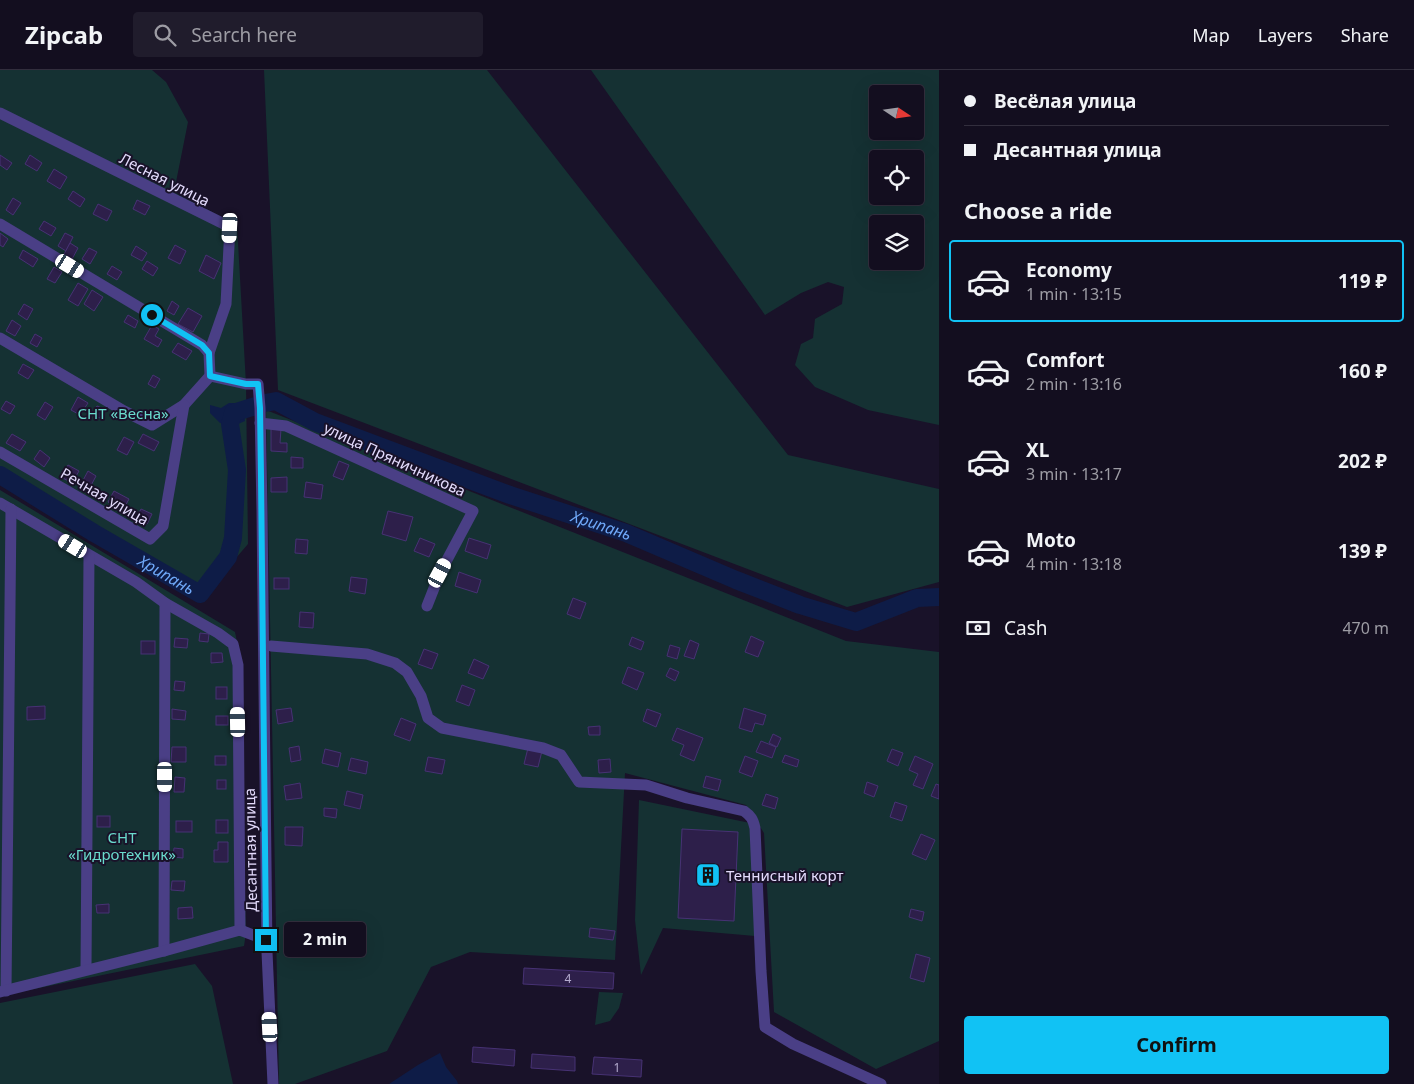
<!DOCTYPE html>
<html lang="en">
<head>
<meta charset="utf-8">
<style>
  :root { --surface:#130e1f; --page:#201c2c; --text:#f1f3f6; --muted:#9d9ca4; --line:#322e3d; --accent:#11c2f4 }
  body { margin:0; font-family:"Noto Sans",sans-serif; background:var(--page); color:var(--text); height:100vh; display:flex; flex-direction:column; font-size:19px; white-space:nowrap }
  * { box-sizing:border-box; margin:0 }
  p { font-size:16px; color:var(--muted) }
  .icon { flex:none; width:28px; height:28px; fill:none; stroke:currentColor; stroke-width:2; stroke-linecap:round; stroke-linejoin:round }
  .map { position:relative; flex:1; overflow:hidden }
  .sheet { display:flex; flex-direction:column; background:var(--surface); width:475px }
  .sheet>* { flex:none }
  .hud { display:grid; align-content:center; height:110px; padding:0 25px; background:var(--surface) }
  .needle { width:32px; rotate:103deg }
  .buttons { position:absolute; left:869px; top:15px; display:grid; gap:10px }
  .buttons a { display:grid; place-items:center; width:55px; height:55px; border-radius:5px; background:var(--surface); box-shadow:0 5px 20px #0002,0 0 0 1px var(--line); font-size:25px }
  .end { position:absolute; width:22px; height:22px; margin:-11px; border:6px solid #11c2f4; background:#111; box-shadow:0 0 0 2px #111 }
  .from { border-radius:50% }
  .bubble { position:absolute; height:35px; border-radius:5px; background:var(--surface); box-shadow:0 5px 20px #0002,0 0 0 1px var(--line); font-size:16px; font-weight:700; line-height:35px; text-align:center }
  .car { position:absolute; width:15px; height:30px; margin:-15px -8px; border-radius:6px; box-shadow:0 0 4px 1px #0007; background:linear-gradient(#fff 24%,#345 0 40%,#fff 0 76%,#345 0 86%,#fff 0) }
  .hud b { display:flex; align-items:center; gap:18px; height:48px; font-size:19px }
  .hud b+b { border-top:1px solid var(--line) }
  .hud i { width:12px; height:12px; background:var(--text) }
  ul { padding:0; list-style:none }
  li { display:flex; align-items:center; gap:15px; height:82px; margin:0 10px 8px; padding:0 15px; border:2px solid transparent; border-radius:5px }
  li div { flex:1 }
  li b { display:block; font-size:19px }
  li em { font-style:normal; font-weight:700 }
  li.selected { border-color:var(--accent) }
  li>.icon { width:45px; height:45px; stroke-width:1.5 }
  h2 { padding:0 25px; font-size:22px; line-height:60px }
  .pay { display:flex; align-items:center; gap:12px; height:55px; padding:0 25px; font-size:19px }
  .pay p { margin-inline-start:auto }
  .primary-button { display:flex; gap:10px; margin-top:auto; padding:10px 25px }
  .primary-button a { flex:1; height:58px; border-radius:5px; background:var(--accent); color:#111; font-size:20px; font-weight:700; line-height:58px; text-align:center }
  header { display:flex; align-items:center; gap:30px; box-sizing:border-box; height:70px; padding:0 25px; background:var(--surface); border-bottom:1px solid var(--line) }
  header strong { font-size:24px }
  nav { display:flex; gap:28px; margin-inline-start:auto; font-size:18px }
  .search { width:350px; height:45px; background:var(--page); display:flex; align-items:center; gap:12px; box-sizing:border-box; padding:0 18px; border-radius:5px; color:var(--muted); font-size:19px }
  main { display:flex; flex:1; min-height:0 }
  .map>svg:first-child { display:block }
</style>
</head>
<body>
<header>
<strong>Zipcab</strong>
<div class="search"><svg class="icon" aria-label="search" viewBox="0 0 24 24"><circle cx="10" cy="10" r="6"/><path d="M15 15l6 6"/></svg>Search here</div>
<nav><a>Map</a><a>Layers</a><a>Share</a></nav>
</header>
<main>
<div class="map">
<svg width="939" height="1014" viewBox="0 0 939 1014">
  <rect width="100%" height="100%" fill="#191229"/>
  <g fill="#153133" fill-rule="evenodd">
    <path d="M0,0H152L166,12L188,52L174,122L237,155L246,314L248,474L198,532L0,412Z"/>
    <path d="M264,0H487L788,385L939,419V512L847,537L278,320Z"/>
    <path d="M591,0H939V355L868,340L815,317L795,295L801,274L813,268L815,249L842,234L844,217L828,212L801,223L765,245ZM878,24H915V61H878ZM878,89H915V126H878ZM878,154H915V191H878Z"/>
    <path d="M266,340L846,571L939,582V971L876,999L774,942L764,763L746,735L625,703L615,890L470,882L431,897L387,981L295,1014H279Z"/>
    <path d="M0,420L235,562L239,582L246,863L244,876L0,926Z"/>
    <path d="M639,730L750,753L755,866L663,858L641,905L635,850Z"/>
    <path d="M195,894L212,916L233,1014H0V933Z"/>
    <path d="M599,922L623,923L619,938L610,951L595,955Z"/>
  </g>
  <g fill="#0e1c47">
    <path d="M229,333H237L244,339L245,351L238,354L220,353L210,343V335L221,338Z"/>
    <path d="M440,983L446,997L457,1011L458,1014H389L418,995Z"/>
  </g>
  <g fill="none" stroke-linecap="round" stroke-linejoin="round">
    <g stroke="#0e1c47" stroke-width="18">
      <path id="s1" d="M265,333L276,331L315,352L510,425L626,463L736,510L800,535L856,552L917,528L939,527"/>
      <path id="s2" d="M0,405L94,463L200,524L228,487L233,468L237,400L230,354L233,343L255,336"/>
    </g>
  </g>
  <g fill="#2d1f4a" stroke="#473274">
    <path d="M0,85L12,93L7,100L0,95Z"/>
    <path d="M30,85L42,93L37,101L25,94Z"/>
    <path d="M54,99L67,107L60,119L47,111Z"/>
    <path d="M73,121L85,129L80,137L68,129Z"/>
    <path d="M13,128L21,133L13,145L6,140Z"/>
    <path d="M137,130L150,136L145,145L133,139Z"/>
    <path d="M98,134L112,141L107,151L93,144Z"/>
    <path d="M44,151L56,158L51,166L39,159Z"/>
    <path d="M0,163L8,169L3,177L0,175Z"/>
    <path d="M65,163L73,167L66,181L58,176Z"/>
    <path d="M70,173L78,178L71,191L63,186Z"/>
    <path d="M175,175L186,181L180,194L168,188Z"/>
    <path d="M136,176L147,183L142,191L131,185Z"/>
    <path d="M89,178L97,182L90,194L82,189Z"/>
    <path d="M23,180L38,189L33,197L19,188Z"/>
    <path d="M206,185L221,193L214,209L199,201Z"/>
    <path d="M147,191L158,198L153,206L142,199Z"/>
    <path d="M112,196L122,202L117,210L107,204Z"/>
    <path d="M54,197L62,202L55,213L47,209Z"/>
    <path d="M78,213L88,219L78,236L68,230Z"/>
    <path d="M92,220L103,227L94,241L84,234Z"/>
    <path d="M172,231L179,236L174,245L167,241Z"/>
    <path d="M24,234L33,239L27,250L18,244Z"/>
    <path d="M188,238L202,246L193,262L178,254Z"/>
    <path d="M128,245L138,251L135,258L124,252Z"/>
    <path d="M12,250L21,256L15,266L6,261Z"/>
    <path d="M152,255L159,259L155,266L162,270L158,277L144,269Z"/>
    <path d="M35,264L42,268L37,277L30,273Z"/>
    <path d="M178,273L192,281L186,290L172,282Z"/>
    <path d="M23,294L34,300L28,309L18,303Z"/>
    <path d="M153,305L160,309L155,318L148,314Z"/>
    <path d="M78,327L88,333L80,345L71,340Z"/>
    <path d="M6,331L15,336L10,344L1,339Z"/>
    <path d="M45,332L53,337L45,350L37,345Z"/>
    <path d="M97,336L104,339L100,348L92,345Z"/>
    <path d="M271,359H281L280,373H287V382L271,381Z"/>
    <path d="M12,364L26,372L20,381L6,373Z"/>
    <path d="M143,364L159,372L154,381L138,373Z"/>
    <path d="M124,367L134,372L127,385L117,380Z"/>
    <path d="M40,380L50,388L44,397L34,389Z"/>
    <path d="M291,387L303,388V398H291Z"/>
    <path d="M339,391L349,395L343,410L333,406Z"/>
    <path d="M68,395L79,401L72,413L61,407Z"/>
    <path d="M88,401L96,406L88,421L80,416Z"/>
    <path d="M287,407V422H271V408Z"/>
    <path d="M306,412L323,415L321,429L304,427Z"/>
    <path d="M114,421L129,429L123,440L108,432Z"/>
    <path d="M141,439L152,444L147,454L136,448Z"/>
    <path d="M388,441L413,447L406,471L382,464Z"/>
    <path d="M420,468L435,474L429,487L414,481Z"/>
    <path d="M469,468L491,475L487,489L465,481Z"/>
    <path d="M296,469L308,470L307,484L295,483Z"/>
    <path d="M459,502L481,510L477,523L455,516Z"/>
    <path d="M351,507L367,509L365,524L349,521Z"/>
    <rect x="274" y="508" width="15" height="11"/>
    <path d="M573,528L586,533L580,549L567,544Z"/>
    <path d="M300,542L314,543L313,558L299,557Z"/>
    <path d="M200,563L209,564L208,572L199,571Z"/>
    <path d="M751,566L764,572L758,587L745,582Z"/>
    <path d="M632,567L644,572L641,580L629,575Z"/>
    <path d="M175,568L188,569L187,578L174,577Z"/>
    <path d="M690,570L699,574L694,589L684,586Z"/>
    <rect x="141" y="571" width="14" height="13"/>
    <path d="M670,575L680,578L677,589L667,586Z"/>
    <path d="M424,579L438,584L432,599L418,594Z"/>
    <path d="M211,583H222L223,592L211,593Z"/>
    <path d="M474,589L489,596L483,609L468,603Z"/>
    <path d="M628,597L644,603L637,620L622,613Z"/>
    <path d="M670,598L679,602L675,611L666,606Z"/>
    <path d="M175,611L185,612L184,621L174,620Z"/>
    <path d="M462,615L475,620L469,636L456,631Z"/>
    <rect x="216" y="617" width="11" height="12"/>
    <path d="M45,636V649L27,650V637Z"/>
    <path d="M291,638L293,651L278,654L276,640Z"/>
    <path d="M744,638L766,645L763,655L755,653L752,662L739,658Z"/>
    <path d="M172,639L186,641L185,650L172,649Z"/>
    <path d="M647,639L661,644L656,657L643,651Z"/>
    <rect x="216" y="646" width="12" height="9"/>
    <path d="M401,648L416,654L410,671L394,665Z"/>
    <path d="M600,656V665H589L588,657Z"/>
    <path d="M677,658L703,668L694,691L680,685L684,675L672,670Z"/>
    <path d="M773,664L781,668L777,677L769,673Z"/>
    <path d="M761,671L776,677L772,688L756,682Z"/>
    <path d="M299,676L301,690L291,692L289,678Z"/>
    <path d="M172,677H186V692H171Z"/>
    <path d="M528,678L542,681L538,697L524,694Z"/>
    <path d="M325,679L341,683L338,697L322,693Z"/>
    <path d="M892,679L903,683L898,696L887,691Z"/>
    <path d="M785,685L799,690L797,697L782,692Z"/>
    <rect x="215" y="686" width="11" height="9"/>
    <path d="M745,686L758,691L752,707L739,702Z"/>
    <path d="M915,686L933,694L923,719L913,715L918,704L909,700Z"/>
    <path d="M428,687L445,690L442,704L425,701Z"/>
    <path d="M351,688L368,692L366,704L348,700Z"/>
    <path d="M610,689L611,702L599,703L598,690Z"/>
    <path d="M706,706L721,710L718,721L703,717Z"/>
    <path d="M175,707L185,708L184,722H174Z"/>
    <rect x="217" y="710" width="9" height="9"/>
    <path d="M867,712L878,716L874,727L864,723Z"/>
    <path d="M300,713L302,728L286,730L284,716Z"/>
    <path d="M936,714L939,715V729L931,726Z"/>
    <path d="M347,721L363,725L360,739L344,735Z"/>
    <path d="M766,724L778,728L775,739L762,735Z"/>
    <path d="M895,732L907,736L902,751L890,747Z"/>
    <path d="M324,738L337,739L336,748L324,746Z"/>
    <rect x="97" y="746" width="13" height="11"/>
    <rect x="216" y="750" width="12" height="13"/>
    <rect x="176" y="751" width="16" height="11"/>
    <path d="M285,757H303L302,776L285,775Z"/>
    <path d="M682,759L738,762L734,851L678,848Z"/>
    <path d="M921,764L935,770L926,790L912,784Z"/>
    <path d="M218,772H228V792H214V780H218Z"/>
    <path d="M174,778L183,779V788L173,787Z"/>
    <path d="M172,811H185L184,821L171,820Z"/>
    <path d="M109,834V843H97L96,835Z"/>
    <path d="M192,837L193,848L178,849V838Z"/>
    <path d="M911,839L924,842L922,851L909,847Z"/>
    <path d="M590,858L615,861L613,870L589,867Z"/>
    <path d="M916,884L930,888L924,912L910,908Z"/>
    <path d="M524,898L614,903L613,919L523,914Z"/>
    <path d="M473,977L515,980L514,996L472,992Z"/>
    <path d="M532,984L575,987V1001L531,998Z"/>
    <path d="M594,987L642,990L641,1007L592,1004Z"/>
  </g>
  <g fill="none" stroke-linecap="round" stroke-linejoin="round">
    <g stroke="#4a3f86" stroke-width="11">
      <path d="M0,43L230,157L226,234L209,283"/>
      <path d="M0,154L202,275L209,283L210,306L246,314H258L260,338L262,441L267,882L273,1014"/>
      <path d="M0,268L124,341L152,355L184,335L210,306"/>
      <path d="M260,353L286,356L473,441L440,503L427,536"/>
      <path d="M0,382L150,469L163,456L184,335"/>
      <path d="M0,433L136,512L165,533L218,563L233,574L238,595L240,860"/>
      <path d="M271,576L367,584L395,593L407,602L421,626L428,648L442,658L543,678L561,685L579,712L646,715L687,728L744,741C751,746 753,749 755,758L761,901L765,957L793,974L881,1014"/>
      <path d="M164,881L165,533"/>
      <path d="M86,899L89,486"/>
      <path d="M6,921L11,439"/>
      <path d="M0,922L164,881L240,860L266,870"/>
    </g>
  </g>
  <g fill="none" stroke-linecap="round" stroke-linejoin="round">
    <path stroke="#11c2f4" stroke-width="6" d="M152,245L202,275L209,283L210,306L246,314H258L260,338L261,406L266,870"/>
  </g>
  <defs>
    <symbol id="building-square" viewBox="-11 -11 22 22"><rect x="-9" y="-9" width="18" height="18" rx="4" fill="#11c2f4" stroke="#191229"/><path d="M-4-6H4V6H1V3H-1V6H-4ZM-2.5-4.3h1.7v1.8h-1.7ZM.8-4.3h1.7v1.8H.8ZM-2.5-1h1.7V.8h-1.7ZM.8-1h1.7V.8H.8Z" fill="#111"/></symbol>
  </defs>
  <g fill-rule="evenodd">
    <use href="#building-square" x="694" y="791" width="28" height="28"/>
  </g>
  <g text-anchor="middle" dominant-baseline="central" stroke-width="4" stroke-linejoin="round" paint-order="stroke">
    <g font-size="12" fill="#b6add0">
      <text x="568" y="908">4</text>
      <text x="617" y="997">1</text>
    </g>
    <g font-size="15" fill="#e4dcfd" stroke="#191229">
      <text transform="translate(165 109) rotate(27)">Лесная улица</text>
      <text transform="translate(395 389) rotate(25)">улица Пряничникова</text>
      <text transform="translate(105 426) rotate(30)">Речная улица</text>
      <text transform="translate(250 780) rotate(-91)">Десантная улица</text>
    </g>
    <g font-size="15" fill="#6adbcd" stroke="#191229">
      <text x="123" y="343">СНТ «Весна»</text>
      <text x="122" y="767">СНТ<tspan x="122" dy="17">«Гидротехник»</tspan></text>
    </g>
    <g font-size="15" fill="#e4dcfd" stroke="#191229" text-anchor="start">
      <text x="726" y="805">Теннисный корт</text>
    </g>
    <g font-size="16" font-style="italic" fill="#6fa8f8" stroke="#191229">
      <text stroke="none"><textPath href="#s1" startOffset="360">Хрипань</textPath></text>
      <text stroke="none"><textPath href="#s2" startOffset="194">Хрипань</textPath></text>
    </g>
  </g>
</svg>
<div class="buttons">
<a><svg class="needle" viewBox="-14 -14 28 28"><path d="M0-13l5 13h-10z" fill="#e53935"/><path d="M0 13l5-13h-10z" fill="#9d9ca4"/></svg></a>
<a><svg class="icon" aria-label="locate" viewBox="0 0 24 24"><circle cx="12" cy="12" r="6"/><path d="M12 2v4M12 18v4M2 12h4M18 12h4"/></svg></a>
<a><svg class="icon" aria-label="layers" viewBox="0 0 24 24"><path d="M12 4l9 5-9 5-9-5zM3 14l9 5 9-5"/></svg></a>
</div>
<i class="end from" style="left:152px;top:245px"></i>
<i class="end" style="left:266px;top:870px"></i>
<div class="bubble" style="left:284px;top:852px;width:82px">2 min</div>
<i class="car" style="left:230px;top:158px;rotate:183deg"></i>
<i class="car" style="left:70px;top:196px;rotate:121deg"></i>
<i class="car" style="left:73px;top:476px;rotate:301deg"></i>
<i class="car" style="left:440px;top:503px;rotate:28deg"></i>
<i class="car" style="left:238px;top:652px;rotate:359deg"></i>
<i class="car" style="left:165px;top:707px;rotate:180deg"></i>
<i class="car" style="left:270px;top:957px;rotate:357deg"></i>
</div>
<section class="sheet">
<div class="hud">
<b><i class="from"></i>Весёлая улица</b>
<b><i></i>Десантная улица</b>
</div>
<h2>Choose a ride</h2>
<ul>
<li class="selected"><svg class="icon" aria-label="car" viewBox="0 0 24 24"><path d="M5 17H2v-5l4-1 3-4h7l3 4 3 1v5h-3M9 17h6M6 11h13"/><circle cx="7" cy="17" r="2"/><circle cx="17" cy="17" r="2"/></svg><div><b>Economy</b><p>1 min · 13:15</p></div><em>119 ₽</em></li>
<li><svg class="icon" aria-label="car" viewBox="0 0 24 24"><path d="M5 17H2v-5l4-1 3-4h7l3 4 3 1v5h-3M9 17h6M6 11h13"/><circle cx="7" cy="17" r="2"/><circle cx="17" cy="17" r="2"/></svg><div><b>Comfort</b><p>2 min · 13:16</p></div><em>160 ₽</em></li>
<li><svg class="icon" aria-label="car" viewBox="0 0 24 24"><path d="M5 17H2v-5l4-1 3-4h7l3 4 3 1v5h-3M9 17h6M6 11h13"/><circle cx="7" cy="17" r="2"/><circle cx="17" cy="17" r="2"/></svg><div><b>XL</b><p>3 min · 13:17</p></div><em>202 ₽</em></li>
<li><svg class="icon" aria-label="car" viewBox="0 0 24 24"><path d="M5 17H2v-5l4-1 3-4h7l3 4 3 1v5h-3M9 17h6M6 11h13"/><circle cx="7" cy="17" r="2"/><circle cx="17" cy="17" r="2"/></svg><div><b>Moto</b><p>4 min · 13:18</p></div><em>139 ₽</em></li>
</ul>
<div class="pay"><svg class="icon" aria-label="cash" viewBox="0 0 24 24"><path d="M3 7h18v10H3z"/><circle cx="12" cy="12" r="2"/></svg>Cash<p>470 m</p></div>
<div class="primary-button"><a>Confirm</a></div>
</section>
</main>
</body>
</html>
